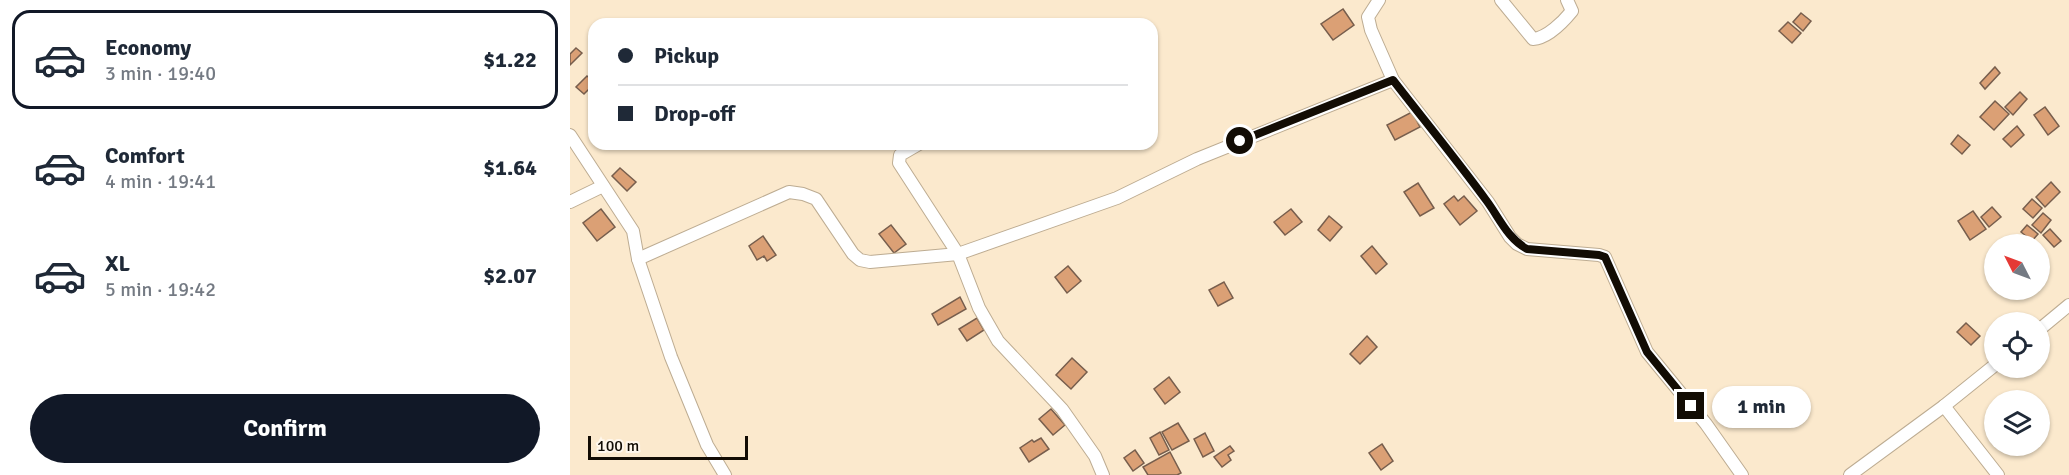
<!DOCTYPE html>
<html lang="en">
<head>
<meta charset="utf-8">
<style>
  :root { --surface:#fff; --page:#f2f2f3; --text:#1f2937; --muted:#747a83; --line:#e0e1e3; --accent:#111827 }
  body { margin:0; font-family:Signika,sans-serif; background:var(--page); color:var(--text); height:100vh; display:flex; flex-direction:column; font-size:22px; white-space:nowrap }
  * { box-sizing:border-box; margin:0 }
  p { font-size:20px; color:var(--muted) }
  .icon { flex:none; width:33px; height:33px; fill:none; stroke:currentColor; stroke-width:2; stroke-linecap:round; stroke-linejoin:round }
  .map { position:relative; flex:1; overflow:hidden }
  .panel { display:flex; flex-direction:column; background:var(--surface); width:570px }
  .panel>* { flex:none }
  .hud { position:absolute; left:18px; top:18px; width:570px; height:132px; border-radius:18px; box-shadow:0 2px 4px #0004; display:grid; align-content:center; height:132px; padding:0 30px; background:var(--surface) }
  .needle { width:39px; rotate:312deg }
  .controls { position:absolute; left:1414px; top:234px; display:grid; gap:12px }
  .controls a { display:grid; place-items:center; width:66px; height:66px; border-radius:50%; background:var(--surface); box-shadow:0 2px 4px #0004; font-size:30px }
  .scale { position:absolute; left:18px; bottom:15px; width:160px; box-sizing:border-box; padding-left:6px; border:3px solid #120c04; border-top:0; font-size:16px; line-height:21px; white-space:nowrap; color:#120c04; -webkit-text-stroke:4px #fff7ec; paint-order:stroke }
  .end { position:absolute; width:27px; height:27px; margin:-14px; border:8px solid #120c04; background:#fff; box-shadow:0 0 0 3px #fff }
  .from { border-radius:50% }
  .bubble { position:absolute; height:42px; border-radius:21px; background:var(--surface); box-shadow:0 2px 4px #0004; font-size:20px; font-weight:700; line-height:42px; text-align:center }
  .hud b { display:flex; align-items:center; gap:21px; height:57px; font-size:22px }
  .hud b+b { border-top:2px solid var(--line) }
  .hud i { width:15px; height:15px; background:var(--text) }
  ul { padding:10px 0 0; list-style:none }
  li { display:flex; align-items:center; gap:18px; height:99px; margin:0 12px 9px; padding:0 18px; border:3px solid transparent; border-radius:18px }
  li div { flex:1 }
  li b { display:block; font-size:22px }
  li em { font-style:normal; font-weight:700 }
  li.active { border-color:var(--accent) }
  li>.icon { width:54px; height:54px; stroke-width:1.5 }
  .action { display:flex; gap:12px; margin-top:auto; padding:12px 30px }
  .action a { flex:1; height:69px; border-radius:36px; background:var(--accent); color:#fff; font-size:24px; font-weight:700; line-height:69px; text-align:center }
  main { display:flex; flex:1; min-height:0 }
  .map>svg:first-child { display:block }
</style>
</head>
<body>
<main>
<section class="panel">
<ul>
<li class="active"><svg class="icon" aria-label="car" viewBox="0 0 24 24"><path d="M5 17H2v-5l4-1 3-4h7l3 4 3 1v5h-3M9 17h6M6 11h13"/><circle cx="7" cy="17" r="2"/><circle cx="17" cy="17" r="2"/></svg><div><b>Economy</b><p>3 min · 19:40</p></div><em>$1.22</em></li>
<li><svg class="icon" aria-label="car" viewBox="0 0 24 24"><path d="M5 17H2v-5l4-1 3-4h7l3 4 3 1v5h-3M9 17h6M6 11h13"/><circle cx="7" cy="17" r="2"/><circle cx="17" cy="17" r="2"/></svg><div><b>Comfort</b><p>4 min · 19:41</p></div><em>$1.64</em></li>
<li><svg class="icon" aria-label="car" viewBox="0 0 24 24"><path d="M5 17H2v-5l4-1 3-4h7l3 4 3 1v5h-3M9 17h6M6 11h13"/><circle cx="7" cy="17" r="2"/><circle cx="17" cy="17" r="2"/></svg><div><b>XL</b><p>5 min · 19:42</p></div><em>$2.07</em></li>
</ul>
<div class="action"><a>Confirm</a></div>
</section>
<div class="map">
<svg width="1499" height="475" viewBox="0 0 1499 475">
  <rect width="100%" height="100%" fill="#fbe9cd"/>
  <g fill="#dba075" stroke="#775e4d" stroke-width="1.5">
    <path d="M773,9L784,25L763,40L751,24Z"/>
    <path d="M1231,13L1241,21L1233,31L1223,22Z"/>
    <path d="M1218,22L1231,33L1222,43L1209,31Z"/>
    <path d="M6,48L12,53L0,65V54Z"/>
    <path d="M1425,67L1430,73L1415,89L1410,83Z"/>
    <path d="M17,76L24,82V95L18,90L14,94L6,87Z"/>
    <path d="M1450,92L1457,99L1443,115L1435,107Z"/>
    <path d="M1425,101L1439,114L1424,130L1410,117Z"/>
    <path d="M1475,107L1489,126L1478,135L1464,115Z"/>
    <path d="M842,112L850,127L825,140L817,125Z"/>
    <path d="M1447,126L1454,135L1441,147L1433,139Z"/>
    <path d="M1388,135L1400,145L1392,154L1381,144Z"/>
    <path d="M50,168L66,182L57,191L42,176Z"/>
    <path d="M1481,182L1490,192L1475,207L1466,197Z"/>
    <path d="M848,183L864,208L850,216L834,192Z"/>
    <path d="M884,196L888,201L894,196L907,211L890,225L874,204Z"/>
    <path d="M1462,199L1472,208L1463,218L1453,209Z"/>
    <path d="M1422,207L1431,217L1419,227L1411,217Z"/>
    <path d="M31,209L45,227L27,241L13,223Z"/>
    <path d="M721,209L732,222L715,235L704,222Z"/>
    <path d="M1403,211L1416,229L1400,240L1388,221Z"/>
    <path d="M1473,213L1481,220L1471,233L1462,225Z"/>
    <path d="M759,216L772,227L760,241L748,230Z"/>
    <path d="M321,225L336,244L324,253L309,234Z"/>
    <path d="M1457,225L1468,234L1462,241L1451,232Z"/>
    <path d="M1480,229L1491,241L1484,247L1473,235Z"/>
    <path d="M193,236L206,255L197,261L194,256L187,260L179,246Z"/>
    <path d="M802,246L817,264L806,274L791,256Z"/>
    <path d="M498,266L511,281L497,293L485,277Z"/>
    <path d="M654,282L663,298L648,306L639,290Z"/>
    <path d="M390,297L396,309L368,325L362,314Z"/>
    <path d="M407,318L414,330L397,341L389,329Z"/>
    <path d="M1396,323L1410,336L1401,345L1387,332Z"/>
    <path d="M797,336L807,347L790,364L780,354Z"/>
    <path d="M502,358L517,372L501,389L486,375Z"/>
    <path d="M599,377L610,392L595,404L584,389Z"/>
    <path d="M481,409L495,425L483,435L469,419Z"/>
    <path d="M608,423L619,441L602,450L592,432Z"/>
    <path d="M590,432L599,450L589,455L580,438Z"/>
    <path d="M635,433L644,451L633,457L624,439Z"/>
    <path d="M471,438L479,449L459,462L450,448L462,440L464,442Z"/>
    <path d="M812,444L823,461L811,470L799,453Z"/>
    <path d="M660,446L664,451L658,455L661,460L652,467L644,457Z"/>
    <path d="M565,450L574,463L563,471L554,458Z"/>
    <path d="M600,452L611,473L607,475H578L573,467Z"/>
  </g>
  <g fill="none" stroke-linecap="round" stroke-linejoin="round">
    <defs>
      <g id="minor">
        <path d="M809,0L798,17L801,30L823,80L918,202L940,237L947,244L957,249L1029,255L1035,257L1077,352L1136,424L1172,475"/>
        <path d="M931,0L963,39C977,38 993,22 1002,11L997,0"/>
        <path d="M0,135L63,231L68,259L101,357L137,445L155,475"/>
        <path d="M349,144L330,155L329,163L388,254L547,198L627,159L823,80"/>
        <path d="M0,202L33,186"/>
        <path d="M68,259L219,192L233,194L246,199L283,254L290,260L300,262L388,254L409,308L428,341L492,409L525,456L533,475"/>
        <path d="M1470,329L1499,305"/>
        <path d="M1374,406L1428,475"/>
        <path d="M1280,475L1374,406L1425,365"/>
      </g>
    </defs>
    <use href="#minor" stroke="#bdac92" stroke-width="14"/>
    <use href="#minor" stroke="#fff" stroke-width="12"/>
  </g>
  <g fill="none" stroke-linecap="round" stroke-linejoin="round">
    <path stroke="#120c04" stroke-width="8" d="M670,141L823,80C854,120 886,159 916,200C929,217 937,238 957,249L1029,255L1035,257L1077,352L1121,406"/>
  </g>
</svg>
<div class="controls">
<a><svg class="needle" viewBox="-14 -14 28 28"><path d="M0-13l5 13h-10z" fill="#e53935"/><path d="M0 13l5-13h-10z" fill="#747a83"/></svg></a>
<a><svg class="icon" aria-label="locate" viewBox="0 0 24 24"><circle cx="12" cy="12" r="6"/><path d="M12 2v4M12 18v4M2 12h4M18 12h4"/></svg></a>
<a><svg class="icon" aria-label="layers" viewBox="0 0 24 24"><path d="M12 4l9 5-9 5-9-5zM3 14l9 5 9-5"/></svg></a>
</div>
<div class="scale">100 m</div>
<i class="end from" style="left:670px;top:141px"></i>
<i class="end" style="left:1121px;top:406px"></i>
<div class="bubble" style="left:1142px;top:386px;width:99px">1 min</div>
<div class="hud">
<b><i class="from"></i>Pickup</b>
<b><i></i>Drop-off</b>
</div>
</div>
</main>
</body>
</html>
